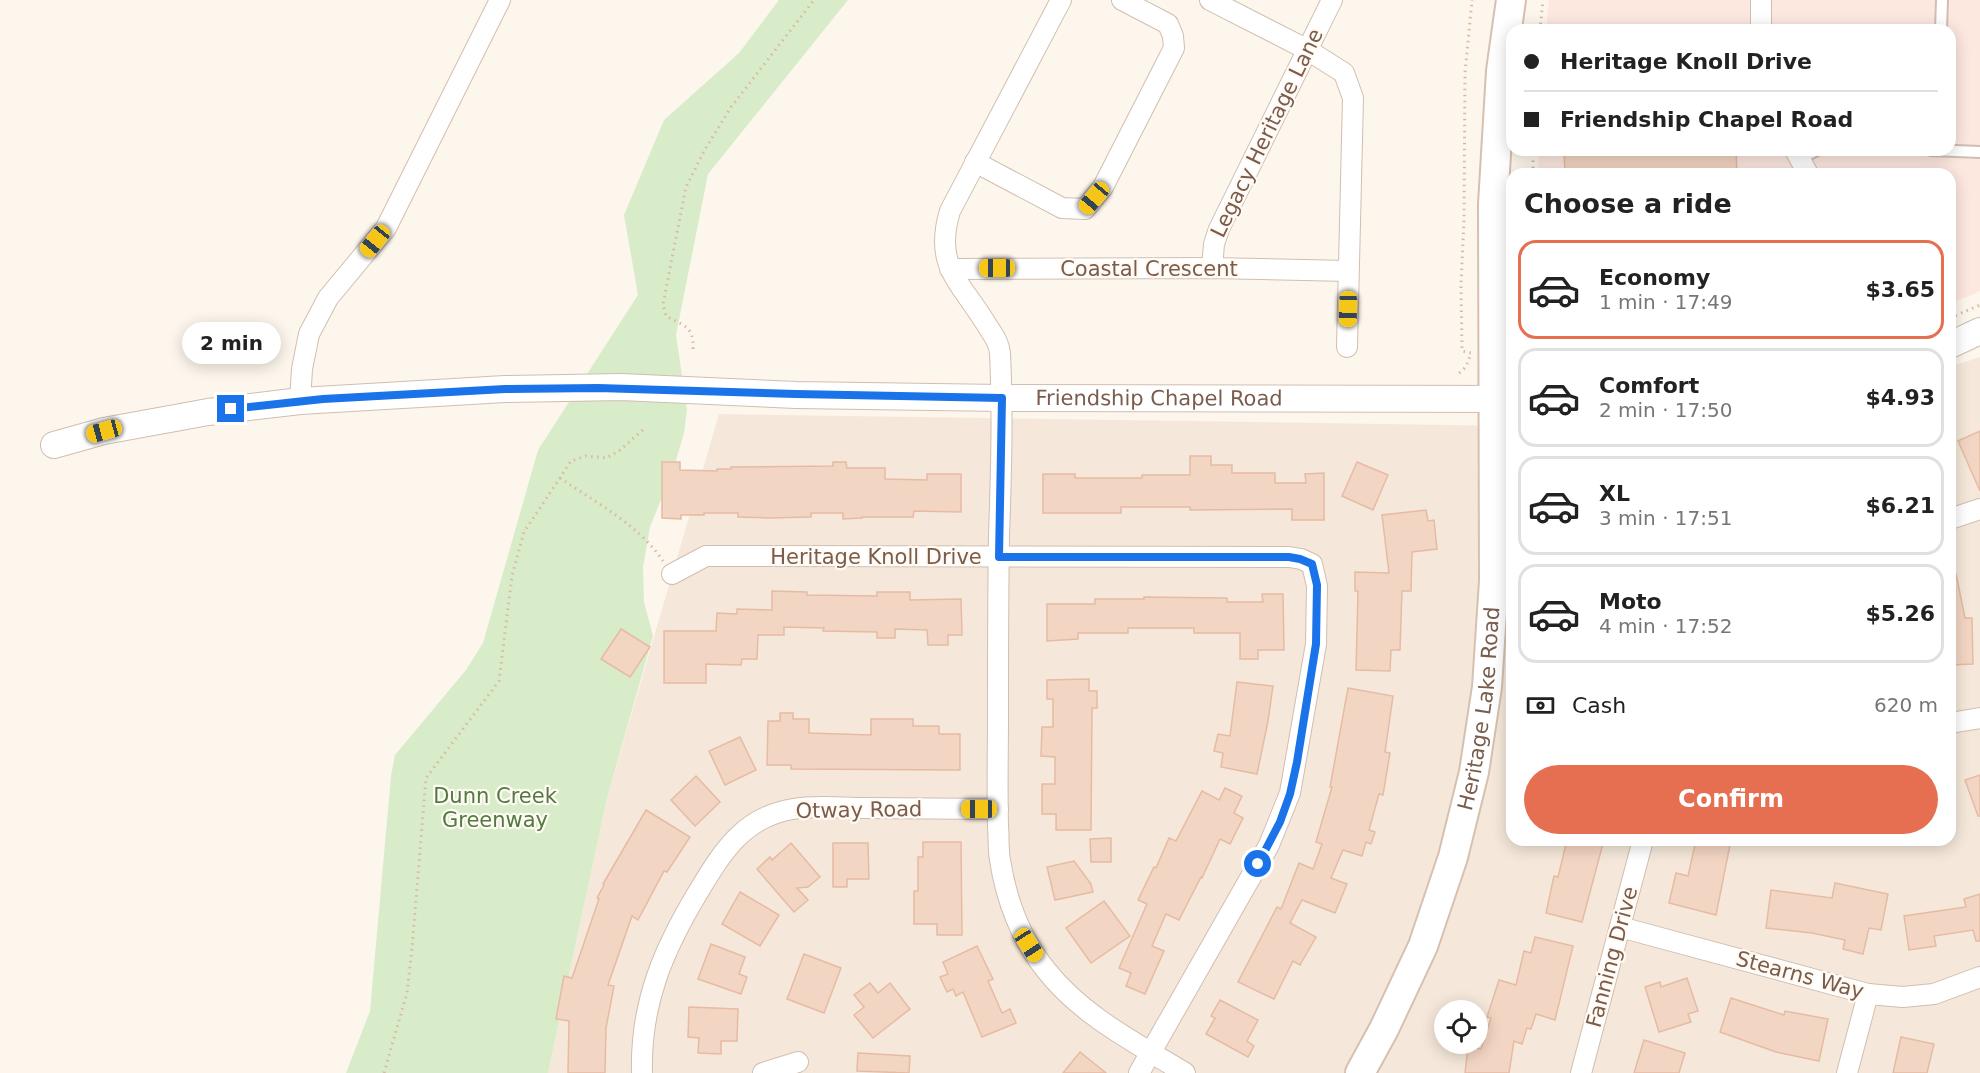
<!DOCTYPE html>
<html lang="en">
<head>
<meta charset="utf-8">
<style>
  :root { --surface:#fff; --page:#f2f2f2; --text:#222; --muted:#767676; --line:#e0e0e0; --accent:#e76f51 }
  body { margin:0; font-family:"DejaVu Sans",sans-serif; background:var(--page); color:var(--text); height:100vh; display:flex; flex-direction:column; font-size:22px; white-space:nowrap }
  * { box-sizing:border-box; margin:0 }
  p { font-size:20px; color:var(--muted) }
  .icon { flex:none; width:33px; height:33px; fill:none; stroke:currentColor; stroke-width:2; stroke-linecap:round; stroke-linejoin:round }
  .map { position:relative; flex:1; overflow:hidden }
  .drawer { position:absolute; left:1506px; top:168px; width:450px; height:678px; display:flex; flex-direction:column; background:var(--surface); border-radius:18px; box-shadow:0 3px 15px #0003 }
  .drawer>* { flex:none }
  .hud { position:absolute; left:1506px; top:24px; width:450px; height:132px; border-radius:18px; box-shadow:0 3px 15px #0003; display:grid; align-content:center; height:132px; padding:0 18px; background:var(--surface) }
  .tools { position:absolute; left:1434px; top:1000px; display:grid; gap:12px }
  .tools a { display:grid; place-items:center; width:54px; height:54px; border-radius:50%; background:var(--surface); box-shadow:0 3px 15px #0003; font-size:30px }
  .end { position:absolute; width:27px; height:27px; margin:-14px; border:8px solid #1a73e8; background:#fff; box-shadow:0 0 0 3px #fff }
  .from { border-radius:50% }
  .bubble { position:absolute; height:42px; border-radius:21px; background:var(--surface); box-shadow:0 3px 15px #0003; font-size:20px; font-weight:700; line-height:42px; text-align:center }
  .car { position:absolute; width:18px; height:36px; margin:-18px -9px; border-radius:8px; box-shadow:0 0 4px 2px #0007; background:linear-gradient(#f5c518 24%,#345 0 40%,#f5c518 0 76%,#345 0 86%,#f5c518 0) }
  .hud b { display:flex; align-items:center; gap:21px; height:57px; font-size:22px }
  .hud b+b { border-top:2px solid var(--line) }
  .hud i { width:15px; height:15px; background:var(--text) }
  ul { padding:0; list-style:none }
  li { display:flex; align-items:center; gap:18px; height:99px; margin:0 12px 9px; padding:0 6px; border:3px solid var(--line); border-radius:18px }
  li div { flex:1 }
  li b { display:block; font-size:22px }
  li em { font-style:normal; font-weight:700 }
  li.on { border-color:var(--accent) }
  li>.icon { width:54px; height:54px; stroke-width:1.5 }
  h2 { padding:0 18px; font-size:27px; line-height:72px }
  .pay { display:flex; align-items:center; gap:15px; height:66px; padding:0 18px; font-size:22px }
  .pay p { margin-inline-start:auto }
  .action { display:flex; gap:12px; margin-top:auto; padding:12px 18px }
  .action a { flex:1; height:69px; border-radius:36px; background:var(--accent); color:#fff; font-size:24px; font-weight:700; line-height:69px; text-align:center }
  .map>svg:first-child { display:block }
</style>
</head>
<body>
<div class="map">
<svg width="1980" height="1073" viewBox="0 0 1980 1073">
  <rect width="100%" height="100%" fill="#fdf6ec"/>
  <path fill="#f5e8da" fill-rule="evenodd" d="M1980,357V1073H548L607,798L719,414L1512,426V840H1950V367ZM1444,1011H1478V1044H1444Z"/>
  <path fill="#fde8e0" d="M1549,0H1980V291L1950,304V174H1538L1539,150H1950V30H1546Z"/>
  <path fill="#d8ecc9" d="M779,0H848L708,174L676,335L687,410L684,433L673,470L650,527L643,567L644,602L653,636L607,798L548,1073H346L370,1011L391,776L395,755L466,670L483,643L538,450L638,295L624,215L664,120L739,53Z"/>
  <g fill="#f3d5c3" stroke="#e6bba3" stroke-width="1.5">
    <path d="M1564,150H1736L1737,174H1565Z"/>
    <path d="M1980,431V491L1958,441Z"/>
    <path d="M1190,456H1211V465H1232V473H1275V483H1306L1305,474L1324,473V520H1292V509L1190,510V507H1121V513H1043V474H1075V478H1142V475H1190Z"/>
    <path d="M662,462H680V470L717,471V469H731V467L833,466V462H846L847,468H885V479L927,480V474H961V512L914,511L913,517H862V518L843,519V513H811V517L769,518L738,517V513H704V515H681V519L662,518Z"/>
    <path d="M1357,462L1388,475L1373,510L1342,496Z"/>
    <path d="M1426,510L1428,521L1434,520L1437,549L1412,552L1411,591H1402L1400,650H1391L1390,671L1356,670L1358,591H1355V572L1389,573L1382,515Z"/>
    <path d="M1956,574L1965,618H1972L1973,664L1950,665V575Z"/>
    <path d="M772,591L807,592V595L877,596V592H910V600L961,599L962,635H948V645H928L927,630L895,629V638H877V632L823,631L824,628L784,627V635H758L757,659H742L741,665L706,664V683H664V631H716L717,613L737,614V609L772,610Z"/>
    <path d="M1262,594H1283L1284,650H1258V659H1240V633H1194V628H1128V633H1078V639L1047,641V604H1095V599H1144V597L1227,598V602H1263Z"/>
    <path d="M621,629L650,647L630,677L601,659Z"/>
    <path d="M1089,679V691H1097V708H1092L1091,830H1056V814H1042V784H1055V757L1041,756L1042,727H1053V699H1047V680Z"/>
    <path d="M1237,682L1273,686L1268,721L1257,774L1221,767L1223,753L1214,751L1218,734L1230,736Z"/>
    <path d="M1348,688L1393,696L1385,752L1390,753L1383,795L1379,794L1369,830L1375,832L1371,844L1366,842L1362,856L1343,850L1331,878L1347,884L1335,913L1302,900L1290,923L1316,937L1300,965L1293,961L1274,999L1238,982L1277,907L1281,909L1299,863L1313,869L1322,844L1316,842L1332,787H1330Z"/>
    <path d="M780,713H793V719H809V733L871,735V719H913V726H939V734H960V770L791,769V765H767L768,721H780Z"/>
    <path d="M740,737L756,770L725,785L709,751Z"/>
    <path d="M1980,775V816H1978L1965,780Z"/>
    <path d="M696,776L720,802L695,826L671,800Z"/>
    <path d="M1225,788L1242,796L1234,813L1243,818L1230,844L1220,839L1202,878L1201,877L1179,920L1166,914L1152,946L1164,951L1145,994L1126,986L1131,973L1119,968L1147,904L1138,900L1154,867L1156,868L1169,838L1176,841L1202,791L1219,800Z"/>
    <path d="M646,810L690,837L667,872L664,871L638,920L632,916L608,985L614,986L606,1028L605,1073H568L569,1021L556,1019L564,976L572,978L599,899L597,898L604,885L603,884Z"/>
    <path d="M1111,838V862H1091L1090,839Z"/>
    <path d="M1567,840H1604L1582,922L1546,913L1554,876L1558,877Z"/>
    <path d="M1696,840H1731L1716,915L1669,903L1676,873L1688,876Z"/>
    <path d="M923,842H961L962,935H937V924H914V891H918V857H923Z"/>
    <path d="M791,843L820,877L808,887L797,888L808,900L794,912L757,869L770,857L772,860Z"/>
    <path d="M833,843H868L869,879H847V887H833Z"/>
    <path d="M1074,861L1091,884L1093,892L1055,900L1047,867Z"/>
    <path d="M1835,883L1888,894L1881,930L1869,928L1863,954L1843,949L1845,940L1812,933L1766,928L1771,890L1832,898Z"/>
    <path d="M740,892L779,915L760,946L722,924Z"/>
    <path d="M1980,894V941H1976L1973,930L1934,936L1936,946L1909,950L1904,916L1966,907L1964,899Z"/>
    <path d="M1104,901L1130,936L1091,963L1066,928Z"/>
    <path d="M1535,937L1573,946L1555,1020L1536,1014L1531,1029L1527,1028L1522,1044L1514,1041L1509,1073H1465L1468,1047L1481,1049L1491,1018L1487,1017L1499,980L1516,985L1524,951L1531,953Z"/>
    <path d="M711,944L745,957L739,974L747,977L741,994L698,979Z"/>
    <path d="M977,946L993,979L988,981L1002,1013L1010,1009L1016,1023L982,1037L963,992L956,996L953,989L947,992L940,977L948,974L943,962Z"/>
    <path d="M804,954L841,968L824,1013L787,999Z"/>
    <path d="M1687,978L1698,1011L1688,1014L1691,1022L1659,1032L1645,987L1660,982L1661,987Z"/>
    <path d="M870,983L878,993L890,983L910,1009L873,1038L854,1015L864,1007L854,995Z"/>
    <path d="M1731,998L1784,1015L1785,1011L1828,1019L1819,1061L1776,1052L1720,1032Z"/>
    <path d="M1220,1000L1258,1020L1247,1041L1254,1046L1248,1057L1206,1034L1215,1018L1211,1016Z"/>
    <path d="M689,1007L738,1009L737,1041H721V1054L698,1053L699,1038L688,1037Z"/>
    <path d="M1901,1037L1934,1044L1927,1073H1893Z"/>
    <path d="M1644,1040L1685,1053L1679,1073H1634Z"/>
    <path d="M1080,1052L1106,1073H1063Z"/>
    <path d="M858,1053L910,1056L909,1073L857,1071Z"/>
  </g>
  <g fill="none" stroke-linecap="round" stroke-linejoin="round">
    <defs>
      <g id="service">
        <path d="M1941,30L1942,0"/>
        <path d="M1931,150L1980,152"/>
        <path d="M1799,159L1817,150"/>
      </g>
      <g id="minor">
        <path d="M1061,0L950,211C933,267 962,283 988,327C994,336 999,343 1000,353C1003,415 1001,476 999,537C998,596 998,656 998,715C998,752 997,789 998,826C999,837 998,849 1000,860C1006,899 1021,939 1046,970C1082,1016 1136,1043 1185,1073"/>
        <path d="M1210,0L1306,49L1344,73L1353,98L1347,347"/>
        <path d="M1761,0V30"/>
        <path d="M1795,150L1808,174"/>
        <path d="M975,162L1062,208L1085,209L1103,187L1174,48L1173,36L1168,24L1122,0"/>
        <path d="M1212,268L1214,244L1219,229L1332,0"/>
        <path d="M950,269L1212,268L1348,271"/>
        <path d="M300,401L302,369L309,334L328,298L386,228L500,0"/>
        <path d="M1950,519L1980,509"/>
        <path d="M672,574L706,556L1289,557L1301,559L1312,564L1317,586L1316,644L1290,793L1269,845L1139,1073"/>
        <path d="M1950,723L1980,718"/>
        <path d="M1620,927L1868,994L1903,997L1934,994L1980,977"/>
        <path d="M642,1073C640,1003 664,948 700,889C723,851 744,817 793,809C816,805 842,808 865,808C909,808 953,809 998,809"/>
        <path d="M763,1073L798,1062"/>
        <path d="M1581,1073L1643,840"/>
        <path d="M1847,1073L1868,994"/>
      </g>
      <g id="tertiary">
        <path d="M1950,345L1980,331"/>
        <path id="s1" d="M54,445L104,431L208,412L300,401L505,389L621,387L796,395L1002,398L1512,399"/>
      </g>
      <g id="secondary">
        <path id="s2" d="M1360,1073L1384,1029L1423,946L1453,857L1474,772L1487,687L1494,581L1493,204L1501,71L1511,0"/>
      </g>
    </defs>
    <use href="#service" stroke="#d1beb0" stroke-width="14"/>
    <use href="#minor" stroke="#d1beb0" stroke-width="22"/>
    <use href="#tertiary" stroke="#d1beb0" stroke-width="28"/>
    <use href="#secondary" stroke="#d6c0b0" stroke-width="32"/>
    <g stroke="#d9b8a5" stroke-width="3" stroke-dasharray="1.5 4.5" stroke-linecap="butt">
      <path d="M1540,30L1543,0"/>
      <path d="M1533,174V150"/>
      <path d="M1950,318L1980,305"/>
      <path d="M693,349C694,326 684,326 666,316L663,304L686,187L704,151L731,107L814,0"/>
      <path d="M1459,373C1467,368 1468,361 1471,353L1462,351L1461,285L1464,219L1465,73L1472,0"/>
      <path d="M560,478C595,502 639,525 663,561"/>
      <path d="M384,1073L407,993L412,948L426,778L499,681L512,576L524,532L571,461L586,456L606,458L619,451L646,427"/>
    </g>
    <use href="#service" stroke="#fff" stroke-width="10"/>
    <use href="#minor" stroke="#fff" stroke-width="20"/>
    <use href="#tertiary" stroke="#fff" stroke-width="26"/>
    <use href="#secondary" stroke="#fff" stroke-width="28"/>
  </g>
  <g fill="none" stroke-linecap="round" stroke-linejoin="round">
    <path stroke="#1a73e8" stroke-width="8" d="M231,409L323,399L505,389L598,388L796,394L1002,398L999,557H1289L1300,559L1312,564L1317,585L1316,644L1297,762L1290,794L1280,822L1258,864"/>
  </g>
  <g text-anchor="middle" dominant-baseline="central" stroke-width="4.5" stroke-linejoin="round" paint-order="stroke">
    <g font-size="21" fill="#7a5c4d" stroke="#fffaf3">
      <text transform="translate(1267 133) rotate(-64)">Legacy Heritage Lane</text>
      <text x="1149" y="269">Coastal Crescent</text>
      <text stroke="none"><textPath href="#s1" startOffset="1110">Friendship Chapel Road</textPath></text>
      <text x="876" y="557">Heritage Knoll Drive</text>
      <text stroke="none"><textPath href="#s2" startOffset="387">Heritage Lake Road</textPath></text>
      <text transform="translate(859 810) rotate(-1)">Otway Road</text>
      <text transform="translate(1612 957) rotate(-75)">Fanning Drive</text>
      <text transform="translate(1800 975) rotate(15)">Stearns Way</text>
    </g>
    <g font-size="21" fill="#537a41" stroke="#fffaf3">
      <text x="495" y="796">Dunn Creek<tspan x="495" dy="24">Greenway</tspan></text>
    </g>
  </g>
</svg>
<div class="tools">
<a><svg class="icon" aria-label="locate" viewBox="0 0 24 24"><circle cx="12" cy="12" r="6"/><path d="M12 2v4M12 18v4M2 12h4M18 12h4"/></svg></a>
</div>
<i class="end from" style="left:1258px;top:864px"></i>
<i class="end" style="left:231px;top:409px"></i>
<div class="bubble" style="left:182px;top:322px;width:99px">2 min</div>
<i class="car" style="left:1094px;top:198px;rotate:220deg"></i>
<i class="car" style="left:375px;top:241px;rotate:219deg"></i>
<i class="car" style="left:997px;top:268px;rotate:270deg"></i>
<i class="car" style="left:1348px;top:309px;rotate:181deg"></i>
<i class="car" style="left:104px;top:431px;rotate:255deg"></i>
<i class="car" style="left:979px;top:809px;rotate:270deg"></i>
<i class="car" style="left:1029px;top:945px;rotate:147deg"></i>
<div class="hud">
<b><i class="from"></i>Heritage Knoll Drive</b>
<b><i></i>Friendship Chapel Road</b>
</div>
<section class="drawer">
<h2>Choose a ride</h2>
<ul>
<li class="on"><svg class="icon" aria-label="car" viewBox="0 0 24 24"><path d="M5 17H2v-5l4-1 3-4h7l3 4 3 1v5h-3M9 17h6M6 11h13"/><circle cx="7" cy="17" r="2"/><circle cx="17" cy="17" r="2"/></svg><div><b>Economy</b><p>1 min · 17:49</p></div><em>$3.65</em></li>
<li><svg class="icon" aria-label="car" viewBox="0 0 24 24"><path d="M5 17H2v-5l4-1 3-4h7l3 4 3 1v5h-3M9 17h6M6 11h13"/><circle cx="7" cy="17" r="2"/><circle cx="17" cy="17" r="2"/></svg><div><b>Comfort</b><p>2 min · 17:50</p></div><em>$4.93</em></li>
<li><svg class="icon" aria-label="car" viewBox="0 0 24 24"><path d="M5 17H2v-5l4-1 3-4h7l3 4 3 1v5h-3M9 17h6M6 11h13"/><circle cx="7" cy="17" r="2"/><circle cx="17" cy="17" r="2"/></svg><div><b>XL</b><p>3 min · 17:51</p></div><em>$6.21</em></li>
<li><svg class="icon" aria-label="car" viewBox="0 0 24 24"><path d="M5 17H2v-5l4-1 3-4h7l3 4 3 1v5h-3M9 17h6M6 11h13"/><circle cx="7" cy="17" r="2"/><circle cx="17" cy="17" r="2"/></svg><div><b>Moto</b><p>4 min · 17:52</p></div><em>$5.26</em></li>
</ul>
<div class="pay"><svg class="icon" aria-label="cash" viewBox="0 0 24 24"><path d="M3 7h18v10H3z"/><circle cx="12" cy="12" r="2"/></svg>Cash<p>620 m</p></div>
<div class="action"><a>Confirm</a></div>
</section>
</div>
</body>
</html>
